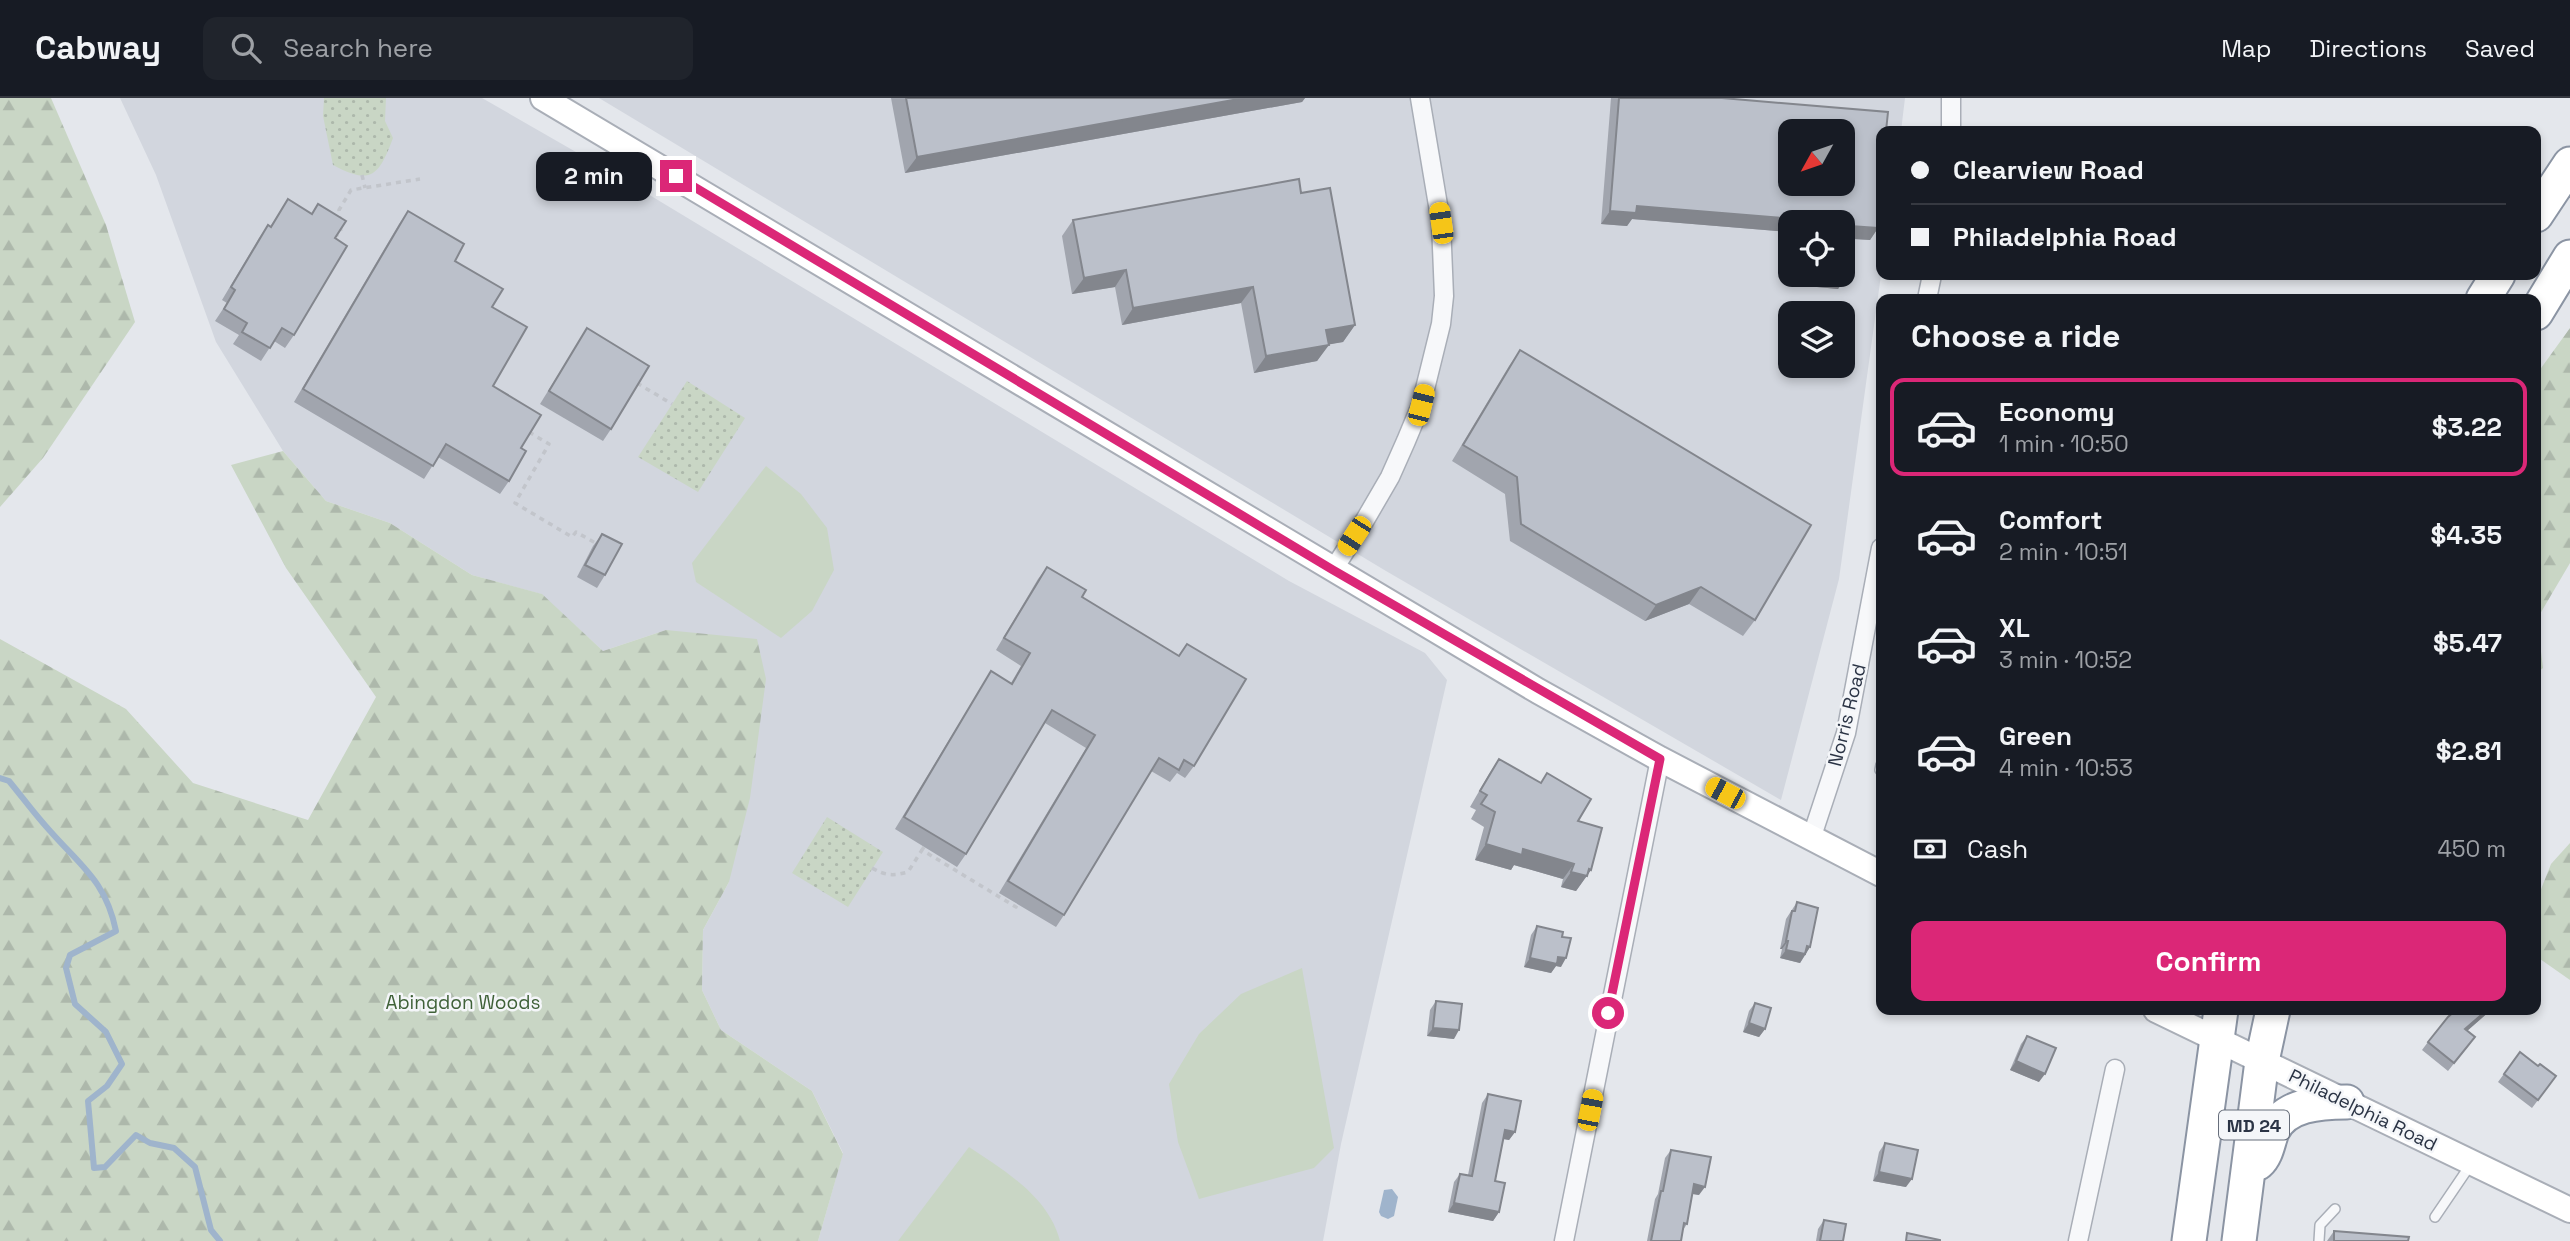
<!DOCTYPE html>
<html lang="en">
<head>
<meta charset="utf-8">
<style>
  :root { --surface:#171b24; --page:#20242c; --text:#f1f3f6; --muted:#9ea1a6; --line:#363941; --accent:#db2777 }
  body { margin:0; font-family:"Space Grotesk",sans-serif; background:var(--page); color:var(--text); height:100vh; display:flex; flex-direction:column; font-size:26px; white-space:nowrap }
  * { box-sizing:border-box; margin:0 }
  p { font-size:23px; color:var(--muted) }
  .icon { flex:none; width:38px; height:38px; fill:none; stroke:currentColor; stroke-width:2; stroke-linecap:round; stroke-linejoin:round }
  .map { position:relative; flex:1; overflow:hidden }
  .side { position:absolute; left:1876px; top:196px; width:665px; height:721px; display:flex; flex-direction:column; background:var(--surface); border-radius:14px; box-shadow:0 4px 10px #0003 }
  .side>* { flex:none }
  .hud { position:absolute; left:1876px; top:28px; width:665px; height:154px; border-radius:14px; box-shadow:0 4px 10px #0003; display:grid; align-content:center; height:154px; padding:0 35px; background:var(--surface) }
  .needle { width:46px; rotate:230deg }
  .controls { position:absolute; left:1778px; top:21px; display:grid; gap:14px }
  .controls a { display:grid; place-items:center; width:77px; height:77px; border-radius:14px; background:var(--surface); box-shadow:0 4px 10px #0003; font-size:35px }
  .end { position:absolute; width:32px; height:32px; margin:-16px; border:9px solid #db2777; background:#fff; box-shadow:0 0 0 4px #fff }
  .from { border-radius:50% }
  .bubble { position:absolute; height:49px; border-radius:14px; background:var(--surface); box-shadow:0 4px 10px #0003; font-size:23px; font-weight:700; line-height:49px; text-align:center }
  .car { position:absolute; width:21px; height:42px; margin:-21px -10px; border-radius:9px; box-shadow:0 0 5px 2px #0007; background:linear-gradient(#f5c518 24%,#345 0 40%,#f5c518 0 76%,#345 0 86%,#f5c518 0) }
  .hud b { display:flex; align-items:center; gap:24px; height:66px; font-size:26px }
  .hud b+b { border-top:2px solid var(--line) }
  .hud i { width:18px; height:18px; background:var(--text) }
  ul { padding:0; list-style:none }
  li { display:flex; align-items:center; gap:21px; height:98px; margin:0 14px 10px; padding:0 21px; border:4px solid transparent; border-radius:14px }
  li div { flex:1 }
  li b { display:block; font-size:26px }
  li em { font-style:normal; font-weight:700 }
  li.on { border-color:var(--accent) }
  li>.icon { width:63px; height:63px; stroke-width:1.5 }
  h2 { padding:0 35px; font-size:32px; line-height:84px }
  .pay { display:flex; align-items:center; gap:18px; height:77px; padding:0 35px; font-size:26px }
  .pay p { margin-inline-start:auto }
  .primary-button { display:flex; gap:14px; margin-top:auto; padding:14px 35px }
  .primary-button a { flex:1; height:80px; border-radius:14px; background:var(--accent); color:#fff; font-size:28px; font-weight:700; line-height:80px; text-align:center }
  header { display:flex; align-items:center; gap:42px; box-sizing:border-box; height:98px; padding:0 35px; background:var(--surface); border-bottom:2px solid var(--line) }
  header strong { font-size:33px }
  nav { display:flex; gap:38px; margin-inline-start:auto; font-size:24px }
  .search { width:490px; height:63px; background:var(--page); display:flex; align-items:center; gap:18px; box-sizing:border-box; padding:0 24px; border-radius:14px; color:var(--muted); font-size:26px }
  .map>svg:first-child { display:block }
</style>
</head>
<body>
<header>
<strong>Cabway</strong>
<div class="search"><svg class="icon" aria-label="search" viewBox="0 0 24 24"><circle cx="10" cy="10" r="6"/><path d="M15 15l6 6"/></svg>Search here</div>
<nav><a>Map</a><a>Directions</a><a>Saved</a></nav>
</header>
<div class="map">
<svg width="2570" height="1143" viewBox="0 0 2570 1143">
  <defs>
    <pattern id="forest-firs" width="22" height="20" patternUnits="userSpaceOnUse" patternTransform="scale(1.75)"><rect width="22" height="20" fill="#c9d6c5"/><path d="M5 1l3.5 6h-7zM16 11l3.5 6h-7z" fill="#adb8ab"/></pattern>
    <pattern id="park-dots" width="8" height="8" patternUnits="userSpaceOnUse" patternTransform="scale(1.75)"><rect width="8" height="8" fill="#c9d6c5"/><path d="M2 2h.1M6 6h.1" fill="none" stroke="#adb8ab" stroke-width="1.8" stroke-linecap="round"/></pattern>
  </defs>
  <rect width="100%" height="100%" fill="#e4e7ec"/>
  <g fill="#d2d6de" fill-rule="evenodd">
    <path d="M120,0H482L623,81L1289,483L1425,555L1447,582L1341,1046L1323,1143H818L843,1055L812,993L721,932L702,892L703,832L729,784L666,532L603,553L541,496L472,477L390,425L326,403L283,353L216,244L156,77Z"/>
    <path d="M599,0H1905L1901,33H1881V177L1839,481L1781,702L1386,473ZM1790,33H1843V86H1790ZM1790,124H1843V177H1790ZM1790,215H1843V268H1790Z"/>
  </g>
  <g fill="url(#forest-firs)">
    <path d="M0,0H51L106,127L135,224L43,360L0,409Z"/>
    <path d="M2570,230V465L2537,521L2543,570L2536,576V277Z"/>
    <path d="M283,353L326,403L390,425L472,477L542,496L603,553L666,532L757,541L766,581L750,700L729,784L703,832L702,892L721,932L812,993L843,1056L818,1143H0V541L126,611L193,685L308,722L376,599L286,470L231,367Z"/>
    <path d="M2570,745V882L2540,861L2536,855V804L2551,766Z"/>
  </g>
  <g fill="url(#park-dots)">
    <path d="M324,0H386L385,23L393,40C379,77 372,88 333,67L323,18Z"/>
    <path d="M687,283L745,320L698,394L638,359Z"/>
    <path d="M827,719L883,754L848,809L792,775Z"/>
  </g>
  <g fill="#c9d6c5">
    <path d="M766,368L801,396L827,430L834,472L812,513L781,540L696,484L692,465Z"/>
    <path d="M1302,870L1334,1050L1314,1070L1199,1101L1178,1044L1169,986L1199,936L1241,896Z"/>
    <path d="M969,1049C1004,1072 1049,1099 1060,1143H898Z"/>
  </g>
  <path fill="#9fb4cc" d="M1392,1091L1398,1099L1394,1118L1388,1121L1381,1118L1379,1114L1384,1092Z"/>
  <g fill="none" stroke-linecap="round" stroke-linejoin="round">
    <path stroke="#9fb4cc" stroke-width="6" d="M0,680L9,683C23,700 36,718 51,734C82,769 106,784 116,833L70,857L66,870L75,906L106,934L122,966L107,988L88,1003L94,1070L105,1069L136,1037L150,1045L174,1050L195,1069L211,1132L220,1143"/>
    <defs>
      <g id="lane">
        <path d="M1880,672L1881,667"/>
        <path d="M2435,1119L2471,1066"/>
        <path d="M2319,1143L2320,1127L2335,1111"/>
      </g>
      <g id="street">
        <path d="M1951,33V0"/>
        <path d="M1927,201L1932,177"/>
        <path d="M1333,472L1365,422L1390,379L1406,343L1421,307L1441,226L1444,198L1441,125L1420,0"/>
        <path d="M1811,741L1846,635L1881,450"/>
        <path d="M1564,1143L1660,661"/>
        <path d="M2078,1143L2115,971"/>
      </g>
      <g id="secondary">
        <path d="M543,0L1538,593L1660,661L1881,776"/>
        <path d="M2156,912L2570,1112"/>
      </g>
      <g id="highway">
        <path d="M2536,117L2570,66"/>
        <path d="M2483,201L2498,177"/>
        <path d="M2536,215L2570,159"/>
        <path d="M2258,1065C2267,1057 2268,1044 2272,1034C2284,1006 2321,1004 2347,1004"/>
        <path d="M2189,1143L2221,912"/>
        <path d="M2239,1143L2262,963L2273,912"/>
      </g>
    </defs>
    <use href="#lane" stroke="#a9aeb7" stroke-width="12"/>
    <use href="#street" stroke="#a9aeb7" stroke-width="21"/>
    <use href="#secondary" stroke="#a9aeb7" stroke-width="28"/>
    <use href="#highway" stroke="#8b94a3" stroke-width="37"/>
    <g stroke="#c2c5cb" stroke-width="3.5" stroke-dasharray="5 5" stroke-linecap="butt">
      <path d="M362,77L365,90"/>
      <path d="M334,139L341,135L339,112L351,92L420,81"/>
      <path d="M637,285L672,306"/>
      <path d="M529,334L549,346L515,405L572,439L576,434L599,447"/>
      <path d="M924,749L922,752L1016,809L1017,806"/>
      <path d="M872,770C886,778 893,778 908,774L922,752"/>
    </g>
    <use href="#lane" stroke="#f7f8fa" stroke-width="9"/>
    <use href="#street" stroke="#f7f8fa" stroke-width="18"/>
    <use href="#secondary" stroke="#fff" stroke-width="24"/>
    <use href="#highway" stroke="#fff" stroke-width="33"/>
  </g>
  <g fill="#a1a5ae" fill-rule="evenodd">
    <path d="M891,0H1305L1302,4L905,75Z"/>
    <path d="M1611,0H1722L1888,14L1886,33H1881V93L1878,130L1870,142L1850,141L1847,178L1838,191L1817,189L1818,177H1843V124H1790V134L1632,121L1627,128L1601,126ZM1790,33H1843V86H1790Z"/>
    <path d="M1301,95L1355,227L1343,244L1329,246L1317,263L1254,275L1241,205L1122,227L1115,189L1072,196L1062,138L1073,122Z"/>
    <path d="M288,101L311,116L318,106L335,140L294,237L285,250L274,243L261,263L233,246L239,237L215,223L227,205L222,202L259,140L268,127L270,129Z"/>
    <path d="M408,113L455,163L492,209L493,288L521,350L509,383L500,396L438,359L424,381L294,304L399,126Z"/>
    <path d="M587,230L611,331L603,343L540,306Z"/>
    <path d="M1520,252L1755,522L1743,538L1689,506L1645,523L1510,443L1505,396L1452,363L1509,268Z"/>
    <path d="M602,436L605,477L597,490L577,479L593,448Z"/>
    <path d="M1047,469L1082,499L1178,558L1187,546L1194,668L1185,680L1177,675L1170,684L1151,673L1064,817L1056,829L999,795L1086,650L1045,625L966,756L957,769L895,731L983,586L991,573L1011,585L1021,568L996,552L1038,481Z"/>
    <path d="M1499,661L1541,685L1547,675L1578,723L1591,772L1576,793L1561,789L1563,781L1514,767L1511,772L1475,762L1484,729L1471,721L1476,712L1470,709L1489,676Z"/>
    <path d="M1797,804L1810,849L1800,865L1780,860L1782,851H1780L1786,821Z"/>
    <path d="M1537,828L1561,869L1556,868L1551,875L1524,869L1531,837Z"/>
    <path d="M1436,903L1454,941L1427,938L1430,912Z"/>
    <path d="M1755,905L1765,931L1759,939L1743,934L1749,913Z"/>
    <path d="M2456,912H2491L2467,933L2475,939L2448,973L2422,952L2428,944Z"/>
    <path d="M2027,938L2039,984L2010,972L2021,946Z"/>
    <path d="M2520,954L2538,968L2556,978L2532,1010L2498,984Z"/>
    <path d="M1488,996L1515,1034L1509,1042L1503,1041L1495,1083L1499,1114L1493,1123L1448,1114L1454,1084L1460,1076L1468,1077L1482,1005Z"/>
    <path d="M1885,1045L1906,1089L1873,1083L1879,1054Z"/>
    <path d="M1671,1052L1699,1097L1692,1096L1687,1126L1683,1132L1681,1143H1647L1655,1101L1658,1096L1665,1060Z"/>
    <path d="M1824,1122L1843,1143H1816L1818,1131Z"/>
    <path d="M2334,1133L2408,1143H2327Z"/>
  </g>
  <g fill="#83868d">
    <path d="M1244,0H1305L1302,4L905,75L917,59Z"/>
    <path d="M1637,108L1830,124H1790V134L1632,121L1627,128L1601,126L1610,113Z"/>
    <path d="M1851,128L1878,130L1870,142L1843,140Z"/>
    <path d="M1126,172L1115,189L1072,196L1084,180Z"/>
    <path d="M1826,177L1847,178L1838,191L1817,189Z"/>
    <path d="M1253,189L1241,205L1122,227L1133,210Z"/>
    <path d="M1355,227L1343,244L1315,249L1326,232Z"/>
    <path d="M1329,247L1317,263L1254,275L1266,258Z"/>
    <path d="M1701,489L1689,506L1645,523L1656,507Z"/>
    <path d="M1486,746L1523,751L1574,766L1563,781L1514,767L1511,772L1475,762Z"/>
    <path d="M1589,771L1591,772L1576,793L1561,789L1571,774Z"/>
    <path d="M1786,843H1788L1782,851H1780Z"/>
    <path d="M1807,848L1810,849L1800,865L1780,860L1786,852Z"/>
    <path d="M1558,859L1566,860L1561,869L1556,868L1551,875L1524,869L1530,860Z"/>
    <path d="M2487,912H2491L2459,940L2465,931Z"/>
    <path d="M1749,925L1765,931L1759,939L1743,934Z"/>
    <path d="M1433,930L1459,932L1454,941L1427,938Z"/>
    <path d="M2016,963L2045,976L2039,984L2010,972Z"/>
    <path d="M1505,1032L1515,1034L1509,1042L1499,1040Z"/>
    <path d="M1879,1074L1912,1081L1906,1089L1873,1083Z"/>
    <path d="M1694,1086L1705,1089L1699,1097L1688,1095Z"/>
    <path d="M1454,1105L1499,1114L1493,1123L1448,1114Z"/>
  </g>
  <g fill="#bbc0ca" stroke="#83868d" stroke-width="2" fill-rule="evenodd">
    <path d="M906,0H1244L917,59Z"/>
    <path d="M1619,0H1722L1888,14L1886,33H1881V93L1878,130L1851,128L1847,178L1832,177H1843V124H1830L1637,108L1636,115L1610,113ZM1790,33H1843V86H1790Z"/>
    <path d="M1299,81L1301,95L1330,90L1355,227L1326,232L1329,247L1266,258L1253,189L1133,210L1126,172L1084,180L1073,122Z"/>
    <path d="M288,101L312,116L318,106L346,123L335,140L347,148L294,237L282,230L270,250L242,234L247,225L224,211L235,192L231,189L268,127L271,129Z"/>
    <path d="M408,113L464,146L455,163L503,191L492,209L527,229L493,288L541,317L521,350L526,353L509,383L446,346L433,368L303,291Z"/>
    <path d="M587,230L649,268L611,331L549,293Z"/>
    <path d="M1520,252L1811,427L1755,522L1701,489L1656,507L1521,426L1517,379L1463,347Z"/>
    <path d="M602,436L622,446L605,477L585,467Z"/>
    <path d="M1047,469L1086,492L1082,499L1179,558L1187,546L1246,581L1194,668L1184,662L1179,672L1159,660L1064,817L1008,783L1095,637L1052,612L966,756L904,719L991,573L1012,586L1030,555L1004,540Z"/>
    <path d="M1499,661L1541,685L1547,675L1591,701L1578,723L1602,730L1591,772L1589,771L1587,778L1571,774L1574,766L1523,751L1522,757L1486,746L1495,714L1481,706L1487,697L1480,693Z"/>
    <path d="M1797,804L1818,810L1810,849L1807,848L1805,856L1786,852L1788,843H1786L1792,813H1795Z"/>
    <path d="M1537,828L1563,834L1562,839L1571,840L1566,860L1558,859L1557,866L1530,860Z"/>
    <path d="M1436,903L1462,906L1459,932L1433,930Z"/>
    <path d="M1755,905L1771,910L1765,931L1749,925Z"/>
    <path d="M2456,912H2487L2465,931L2475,939L2454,965L2428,944L2448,919Z"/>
    <path d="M2027,938L2056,950L2045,976L2016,963Z"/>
    <path d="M2520,954L2538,968L2540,966L2556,978L2538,1002L2504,976Z"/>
    <path d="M1488,996L1521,1003L1515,1034L1505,1032L1495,1083L1505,1085L1499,1114L1454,1105L1460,1076L1472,1078Z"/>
    <path d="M1885,1045L1918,1052L1912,1081L1879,1074Z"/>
    <path d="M1671,1052L1711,1059L1705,1089L1694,1086L1687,1126L1684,1125L1681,1143H1651L1661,1093H1663Z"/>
    <path d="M1824,1122L1846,1126L1843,1143H1820Z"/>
    <path d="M2334,1133L2409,1139L2408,1143H2334Z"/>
    <path d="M1907,1135L1940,1142V1143H1906Z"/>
  </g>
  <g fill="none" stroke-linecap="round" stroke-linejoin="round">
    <path stroke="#db2777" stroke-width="9" d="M676,78L1333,472L1660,661L1608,915"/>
  </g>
  <g text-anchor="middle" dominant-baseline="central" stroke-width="5" stroke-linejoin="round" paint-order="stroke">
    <rect fill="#f4f6f9" stroke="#676e7b" stroke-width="2" x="2219" y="1012.5" width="70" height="29" rx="5"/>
    <g font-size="18" font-weight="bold" fill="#2b3445">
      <text x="2254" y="1027">MD 24</text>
    </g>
    <g font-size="19" fill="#2b3445" stroke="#f4f6f9">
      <text transform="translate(1847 617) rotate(-76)">Norris Road</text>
      <text transform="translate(2363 1012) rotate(26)">Philadelphia Road</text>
    </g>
    <g font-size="19" fill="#3f6138" stroke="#f4f6f9">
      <text x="463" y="904">Abingdon Woods</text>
    </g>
  </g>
</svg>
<div class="controls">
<a><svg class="needle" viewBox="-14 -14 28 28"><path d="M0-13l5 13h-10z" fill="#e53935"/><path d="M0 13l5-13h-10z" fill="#9ea1a6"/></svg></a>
<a><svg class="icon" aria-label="locate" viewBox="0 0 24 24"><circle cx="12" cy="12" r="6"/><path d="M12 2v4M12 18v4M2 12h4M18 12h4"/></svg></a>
<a><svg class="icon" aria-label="layers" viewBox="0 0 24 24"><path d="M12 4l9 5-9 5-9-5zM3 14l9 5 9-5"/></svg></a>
</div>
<i class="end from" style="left:1608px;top:915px"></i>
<i class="end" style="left:676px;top:78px"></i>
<div class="bubble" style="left:536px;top:54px;width:116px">2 min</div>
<i class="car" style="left:1441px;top:125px;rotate:352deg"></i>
<i class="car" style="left:1421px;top:307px;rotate:14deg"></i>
<i class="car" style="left:1354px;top:438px;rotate:213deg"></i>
<i class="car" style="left:1725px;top:695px;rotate:298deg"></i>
<i class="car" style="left:1590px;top:1012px;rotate:11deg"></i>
<div class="hud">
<b><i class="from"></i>Clearview Road</b>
<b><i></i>Philadelphia Road</b>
</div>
<section class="side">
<h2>Choose a ride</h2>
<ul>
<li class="on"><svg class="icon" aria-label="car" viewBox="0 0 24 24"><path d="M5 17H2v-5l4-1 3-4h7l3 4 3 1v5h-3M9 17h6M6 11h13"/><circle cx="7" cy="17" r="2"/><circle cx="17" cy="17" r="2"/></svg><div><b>Economy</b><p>1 min · 10:50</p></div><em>$3.22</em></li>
<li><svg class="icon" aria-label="car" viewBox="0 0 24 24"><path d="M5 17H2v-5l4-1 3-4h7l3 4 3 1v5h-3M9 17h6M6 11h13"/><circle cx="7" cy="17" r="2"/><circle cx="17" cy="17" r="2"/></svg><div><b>Comfort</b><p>2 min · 10:51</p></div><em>$4.35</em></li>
<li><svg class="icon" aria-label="car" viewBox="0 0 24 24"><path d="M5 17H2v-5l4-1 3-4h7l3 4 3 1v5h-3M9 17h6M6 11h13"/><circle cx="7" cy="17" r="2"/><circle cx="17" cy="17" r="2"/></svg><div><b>XL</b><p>3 min · 10:52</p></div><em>$5.47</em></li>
<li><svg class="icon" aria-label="car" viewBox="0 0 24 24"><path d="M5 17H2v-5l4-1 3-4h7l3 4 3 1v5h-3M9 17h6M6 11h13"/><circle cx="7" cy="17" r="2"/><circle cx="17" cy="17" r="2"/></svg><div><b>Green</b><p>4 min · 10:53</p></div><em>$2.81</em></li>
</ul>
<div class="pay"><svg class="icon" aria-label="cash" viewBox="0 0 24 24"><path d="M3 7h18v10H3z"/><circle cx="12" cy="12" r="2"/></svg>Cash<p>450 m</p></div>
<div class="primary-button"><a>Confirm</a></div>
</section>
</div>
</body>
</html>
